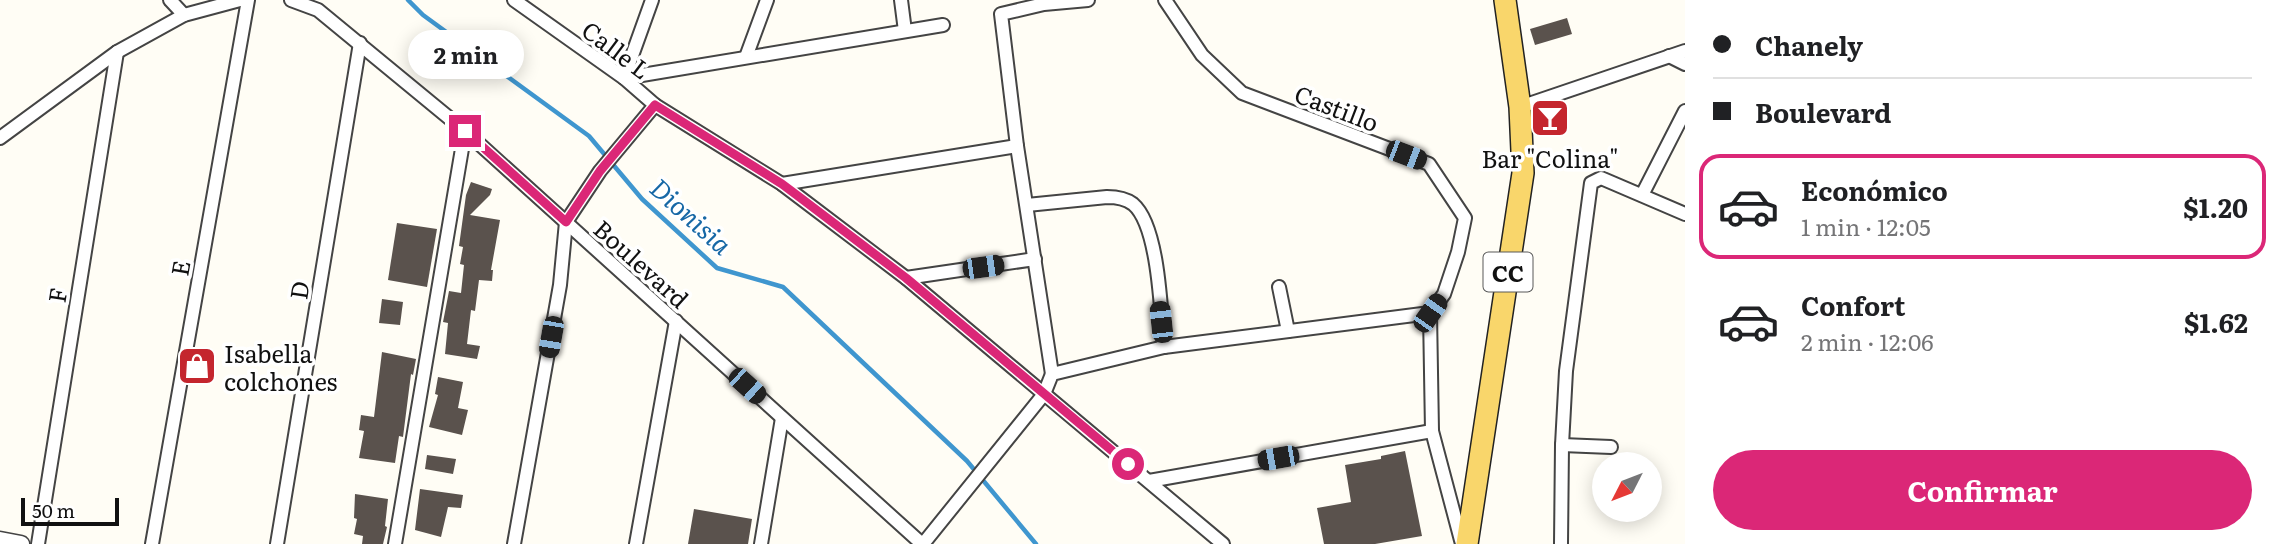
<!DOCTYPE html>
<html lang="es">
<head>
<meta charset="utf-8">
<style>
  :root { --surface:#fff; --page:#f6f6f6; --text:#202124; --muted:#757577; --line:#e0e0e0; --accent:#db2777 }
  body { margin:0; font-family:Literata,serif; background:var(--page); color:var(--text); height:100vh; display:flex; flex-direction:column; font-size:26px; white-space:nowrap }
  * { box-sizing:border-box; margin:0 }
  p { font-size:23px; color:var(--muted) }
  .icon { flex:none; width:38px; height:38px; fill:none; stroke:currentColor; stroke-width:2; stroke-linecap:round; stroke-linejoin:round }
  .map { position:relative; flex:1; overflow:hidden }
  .drawer { display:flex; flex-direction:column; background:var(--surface); width:595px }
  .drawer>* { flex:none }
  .guide { display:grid; align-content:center; height:154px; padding:0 28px; background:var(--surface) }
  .needle { width:46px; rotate:228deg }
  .controls { position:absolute; left:1592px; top:452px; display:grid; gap:14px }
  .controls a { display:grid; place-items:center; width:70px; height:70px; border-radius:50%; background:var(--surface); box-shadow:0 4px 18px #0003; font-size:35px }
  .scale { position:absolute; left:21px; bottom:18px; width:98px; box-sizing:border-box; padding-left:7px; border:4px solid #111; border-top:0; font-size:19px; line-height:24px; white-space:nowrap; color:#111; -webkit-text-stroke:5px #fff; paint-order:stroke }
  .end { position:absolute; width:32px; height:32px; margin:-16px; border:9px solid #db2777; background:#fff; box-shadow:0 0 0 4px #fff }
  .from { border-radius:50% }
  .bubble { position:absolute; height:49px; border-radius:24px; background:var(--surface); box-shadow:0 4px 18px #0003; font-size:23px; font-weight:700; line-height:49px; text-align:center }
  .car { position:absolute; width:21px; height:42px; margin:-21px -10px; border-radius:9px; box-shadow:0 0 5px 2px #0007; background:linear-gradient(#222 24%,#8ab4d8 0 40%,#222 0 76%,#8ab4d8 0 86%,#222 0) }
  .guide b { display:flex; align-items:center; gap:24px; height:66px; font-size:26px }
  .guide b+b { border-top:2px solid var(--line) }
  .guide i { width:18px; height:18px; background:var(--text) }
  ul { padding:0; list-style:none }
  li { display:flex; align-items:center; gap:21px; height:105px; margin:0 14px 10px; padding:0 14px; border:4px solid transparent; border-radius:21px }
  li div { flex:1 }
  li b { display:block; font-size:26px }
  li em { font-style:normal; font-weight:700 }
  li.current { border-color:var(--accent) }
  li>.icon { width:63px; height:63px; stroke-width:1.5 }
  .primary-button { display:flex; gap:14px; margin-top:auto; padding:14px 28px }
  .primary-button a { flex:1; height:80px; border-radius:42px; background:var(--accent); color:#fff; font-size:28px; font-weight:700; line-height:80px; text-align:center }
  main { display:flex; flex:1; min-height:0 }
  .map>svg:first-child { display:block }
</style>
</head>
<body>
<main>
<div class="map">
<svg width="1685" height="544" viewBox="0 0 1685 544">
  <rect width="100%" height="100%" fill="#fffdf5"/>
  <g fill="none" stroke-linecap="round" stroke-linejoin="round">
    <path stroke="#3f96cf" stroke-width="4.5" d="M408,0L423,15L589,136L642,199L717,268L783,287L967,461L1036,544"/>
  </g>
  <g fill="#5a524d">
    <path d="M1567,18L1572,34L1535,45L1530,29Z"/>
    <path d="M471,182L492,189L490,195L470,215L500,220L491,270H493L492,281L479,280L475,311L471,310L467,344L480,346L477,359L445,354L448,323L443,322L449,291L461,293L464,265L460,264L463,247L459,246L466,195Z"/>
    <path d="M397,223L437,229L427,287L388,280Z"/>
    <path d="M382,299L403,302L400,325L379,323Z"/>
    <path d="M382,352L416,359L413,375L411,374L403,437L399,436L395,463L359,458L364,431L359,430L361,415L374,417Z"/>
    <path d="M438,377L463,382L458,408L468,410L462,435L429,427L438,395L435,394Z"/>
    <path d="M1405,451L1422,536L1375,544H1324L1317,508L1351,502L1345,465L1381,459V456Z"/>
    <path d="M427,455L456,459L453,474L425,469Z"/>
    <path d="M420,489L463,495L461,508L448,507L441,537L415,530Z"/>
    <path d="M355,494L388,499L385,526L387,527L383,544H362L363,536L354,534L357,519L354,518Z"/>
    <path d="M694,509L752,519L748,544H688Z"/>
  </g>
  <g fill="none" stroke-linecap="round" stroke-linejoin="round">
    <defs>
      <g id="minor">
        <path d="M170,0L184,15"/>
        <path d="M291,0L318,10L465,131L922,544"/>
        <path d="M514,0L624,78L655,105L782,184L906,278L1223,544"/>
        <path d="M652,0L624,78L943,25"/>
        <path d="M901,0L905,31"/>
        <path d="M1165,0L1202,55L1242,93L1429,164L1465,218L1458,252L1444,294L1430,313L1432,431L1462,544"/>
        <path d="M1669,56L1685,64"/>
        <path d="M746,57L767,0"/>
        <path d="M1520,107L1685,51"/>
        <path d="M0,138L117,52L184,15L240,0"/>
        <path d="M782,184L1017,146"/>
        <path d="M1642,195L1685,111"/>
        <path d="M1027,205L1107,197C1116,197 1125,198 1133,204C1159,226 1161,313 1164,347"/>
        <path d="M906,278L1035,259"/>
        <path d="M1279,287L1288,331"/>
        <path d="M1052,374L1017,146L1001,14L1044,4L1088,0"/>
        <path d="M1562,445L1611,447"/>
        <path d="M1149,481L1432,431"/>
        <path d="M38,544L117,52"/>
        <path d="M152,544L248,0"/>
        <path d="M277,544L360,43"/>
        <path d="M395,544L465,131"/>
        <path d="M514,544L560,285L566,222L600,171L655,105"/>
        <path d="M636,544L676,321"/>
        <path d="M761,544L782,418"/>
        <path d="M923,544L1044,394L1052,374L1164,347L1430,313"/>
        <path d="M1561,544L1562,445L1566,371L1591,183L1601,178L1685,214"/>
      </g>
      <path id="tertiary" d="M0,540L21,544"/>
      <path id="primary" d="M1467,544L1523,173L1520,107L1505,0"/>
    </defs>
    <use href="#minor" stroke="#444" stroke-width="16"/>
    <use href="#tertiary" stroke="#444" stroke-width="19"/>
    <use href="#primary" stroke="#222" stroke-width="24"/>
    <use href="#minor" stroke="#fff" stroke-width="12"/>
    <use href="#tertiary" stroke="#fff" stroke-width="16"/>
    <use href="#primary" stroke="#f9d66b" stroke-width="21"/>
  </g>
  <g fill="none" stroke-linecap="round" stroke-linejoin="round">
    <path stroke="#db2777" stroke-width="9" d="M465,131L566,222L600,171L655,105L782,184L802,199L906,278L1128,464"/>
  </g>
  <defs>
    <symbol id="bar-square" viewBox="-11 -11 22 22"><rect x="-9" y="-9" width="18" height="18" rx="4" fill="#c4262e" stroke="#fff"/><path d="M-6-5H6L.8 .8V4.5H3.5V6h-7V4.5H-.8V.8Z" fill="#fff"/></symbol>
    <symbol id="shop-square" viewBox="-11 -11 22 22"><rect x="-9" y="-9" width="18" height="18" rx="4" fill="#c4262e" stroke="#fff"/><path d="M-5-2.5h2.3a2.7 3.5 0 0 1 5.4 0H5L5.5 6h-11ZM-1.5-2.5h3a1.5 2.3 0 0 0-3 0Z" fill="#fff"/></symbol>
  </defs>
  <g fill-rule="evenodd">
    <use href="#bar-square" x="1528" y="96" width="44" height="44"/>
    <use href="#shop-square" x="175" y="344" width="44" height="44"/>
  </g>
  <g text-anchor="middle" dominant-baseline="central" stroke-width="7" stroke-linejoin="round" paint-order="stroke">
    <rect fill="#fff" stroke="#585858" stroke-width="2" x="1483.5" y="252.5" width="49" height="39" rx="5"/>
    <g font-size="23" font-weight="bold" fill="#111">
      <text x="1508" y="272">CC</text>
    </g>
    <g font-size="24" fill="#111" stroke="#fff">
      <text transform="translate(617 49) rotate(37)">Calle L</text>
      <text transform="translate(1337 107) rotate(21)">Castillo</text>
      <text transform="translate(642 263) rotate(42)">Boulevard</text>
      <text transform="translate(179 268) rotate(-80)">E</text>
      <text transform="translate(298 290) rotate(-81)">D</text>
      <text transform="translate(56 295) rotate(-81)">F</text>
    </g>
    <g font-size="24" fill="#111" stroke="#fff">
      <text x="1550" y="157">Bar "Colina"</text>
      <text x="224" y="352" text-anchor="start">Isabella<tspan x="224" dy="28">colchones</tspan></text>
    </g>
    <g font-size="26" font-style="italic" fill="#1768a6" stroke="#fff">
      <text transform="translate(692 215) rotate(42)">Dionisia</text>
    </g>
  </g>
</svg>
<div class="controls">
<a><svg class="needle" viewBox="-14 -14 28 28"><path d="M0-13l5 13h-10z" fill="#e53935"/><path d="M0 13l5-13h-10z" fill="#757577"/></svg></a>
</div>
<div class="scale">50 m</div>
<i class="end from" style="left:1128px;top:464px"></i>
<i class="end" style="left:465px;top:131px"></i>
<div class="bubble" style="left:408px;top:30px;width:116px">2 min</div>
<i class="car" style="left:1406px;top:155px;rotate:111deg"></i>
<i class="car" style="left:983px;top:267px;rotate:82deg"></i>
<i class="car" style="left:1430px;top:313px;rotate:35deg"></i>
<i class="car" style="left:1161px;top:322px;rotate:354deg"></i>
<i class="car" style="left:551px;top:337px;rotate:190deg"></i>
<i class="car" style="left:747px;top:386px;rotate:132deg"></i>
<i class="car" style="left:1278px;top:458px;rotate:260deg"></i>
</div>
<section class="drawer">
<div class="guide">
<b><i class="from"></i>Chanely</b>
<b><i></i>Boulevard</b>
</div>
<ul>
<li class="current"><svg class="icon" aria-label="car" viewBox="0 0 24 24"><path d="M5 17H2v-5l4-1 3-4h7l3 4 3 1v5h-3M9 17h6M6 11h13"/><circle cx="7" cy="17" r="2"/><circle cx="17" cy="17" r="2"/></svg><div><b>Económico</b><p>1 min · 12:05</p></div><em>$1.20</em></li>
<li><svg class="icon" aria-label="car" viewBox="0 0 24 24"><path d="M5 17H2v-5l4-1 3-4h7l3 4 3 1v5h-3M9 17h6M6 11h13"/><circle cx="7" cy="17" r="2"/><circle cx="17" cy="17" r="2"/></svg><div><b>Confort</b><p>2 min · 12:06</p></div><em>$1.62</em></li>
</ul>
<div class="primary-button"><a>Confirmar</a></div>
</section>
</main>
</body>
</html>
